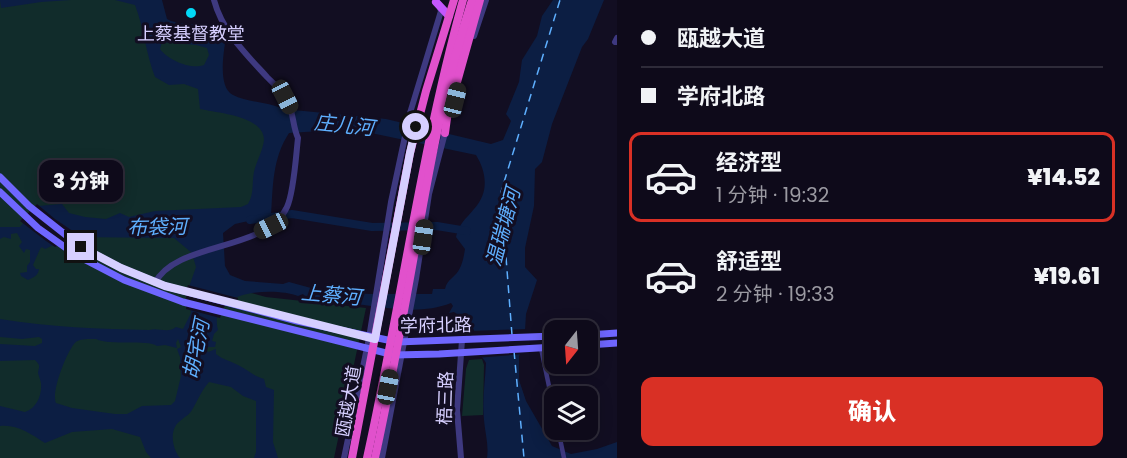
<!DOCTYPE html>
<html lang="zh">
<head>
<meta charset="utf-8">
<style>
  :root { --surface:#0e0a1a; --page:#171323; --text:#f1f3f6; --muted:#9b9aa2; --line:#2e2b39; --accent:#d93025 }
  body { margin:0; font-family:Poppins,"Noto Sans SC",sans-serif; background:var(--page); color:var(--text); height:100vh; display:flex; flex-direction:column; font-size:22px; white-space:nowrap }
  * { box-sizing:border-box; margin:0 }
  p { font-size:20px; color:var(--muted) }
  .icon { flex:none; width:33px; height:33px; fill:none; stroke:currentColor; stroke-width:2; stroke-linecap:round; stroke-linejoin:round }
  .map { position:relative; flex:1; overflow:hidden }
  .drawer { display:flex; flex-direction:column; background:var(--surface); width:510px }
  .drawer>* { flex:none }
  .hud { display:grid; align-content:center; height:132px; padding:0 24px; background:var(--surface) }
  .needle { width:39px; rotate:197deg }
  .controls { position:absolute; left:544px; top:320px; display:grid; gap:12px }
  .controls a { display:grid; place-items:center; width:54px; height:54px; border-radius:12px; background:var(--surface); box-shadow:0 3px 15px #0003,0 0 0 2px var(--line); font-size:30px }
  .end { position:absolute; width:27px; height:27px; margin:-14px; border:8px solid #d6cfff; background:#111; box-shadow:0 0 0 3px #111 }
  .from { border-radius:50% }
  .bubble { position:absolute; height:42px; border-radius:12px; background:var(--surface); box-shadow:0 3px 15px #0003,0 0 0 2px var(--line); font-size:20px; font-weight:800; line-height:42px; text-align:center }
  .car { position:absolute; width:18px; height:36px; margin:-18px -9px; border-radius:8px; box-shadow:0 0 4px 2px #0007; background:linear-gradient(#222 24%,#8ab4d8 0 40%,#222 0 76%,#8ab4d8 0 86%,#222 0) }
  .hud b { display:flex; align-items:center; gap:21px; height:57px; font-size:22px }
  .hud b+b { border-top:2px solid var(--line) }
  .hud i { width:15px; height:15px; background:var(--text) }
  ul { padding:0; list-style:none }
  li { display:flex; align-items:center; gap:18px; height:90px; margin:0 12px 9px; padding:0 12px; border:3px solid transparent; border-radius:12px }
  li div { flex:1 }
  li b { display:block; font-size:22px }
  li em { font-style:normal; font-weight:800 }
  li.current { border-color:var(--accent) }
  li>.icon { width:54px; height:54px; stroke-width:1.5 }
  .cta { display:flex; gap:12px; margin-top:auto; padding:12px 24px }
  .cta a { flex:1; height:69px; border-radius:12px; background:var(--accent); color:#fff; font-size:24px; font-weight:800; line-height:69px; text-align:center }
  main { display:flex; flex:1; min-height:0 }
  .map>svg:first-child { display:block }
</style>
</head>
<body>
<main>
<div class="map">
<svg width="617" height="458" viewBox="0 0 617 458">
  <rect width="100%" height="100%" fill="#120e22"/>
  <g fill="#112c2b">
    <path d="M0,0H143L157,25L212,41L222,100L275,112L265,210L220,218L211,282L266,297L366,308L334,458H0Z"/>
    <path d="M482,359L484,365L483,415L462,416L466,369L469,360Z"/>
  </g>
  <g fill="#0c1e43" fill-rule="evenodd">
    <path d="M0,0H71L41,2L1,8Z"/>
    <path d="M99,0H162L167,19C185,29 212,18 226,37C224,51 217,87 233,95C246,102 268,102 283,109L386,119L491,144L503,140L511,121L506,114L519,82L522,60L537,36L542,16L553,0H604L588,39L582,47L552,124L542,162L535,169L534,206L525,248V267L537,280L526,314L524,347L519,356V380L526,401L552,446L571,454L597,449L617,442V458H487C489,445 485,433 484,420C482,401 485,382 486,363C485,360 482,358 480,355C471,340 483,326 458,319L457,314L454,312L449,313L453,306L451,303C411,319 363,301 320,301L306,297L303,294L298,296C274,287 207,290 218,330L214,334L212,341L216,342L215,347H208L206,349L208,352L216,349V354C223,360 231,361 238,365C248,370 253,376 264,379L266,387L274,390L273,442L278,458H254L256,452V401L243,396L231,387L209,382C201,391 198,400 192,410C188,417 178,420 175,427C170,436 174,452 180,458H151L146,452L140,437L112,429L72,432L45,443C31,434 17,424 0,426V406L25,412C37,408 42,395 41,383C41,382 38,373 38,373C39,366 41,366 35,360L0,361V344L35,346L42,343V339L39,337L22,339L0,337V319C50,327 99,329 149,330C158,327 168,334 176,327L183,329L191,313L188,290L196,267L192,253L174,238L71,237L45,249L42,247L40,249L33,265L36,269H39C38,276 34,277 28,280L21,276L20,273L27,272V266L30,262V250L26,249L24,253L19,246L22,242L17,233L11,234V239L4,237L0,239V227H20L38,206L62,204L69,213L85,217L106,219L120,213L129,217L155,211L241,207L248,204C255,193 251,180 255,168C258,159 263,149 264,140C264,116 218,113 200,109L198,89L184,84L169,85L155,77C146,54 144,28 135,5L115,0ZM162,42L196,45L207,48L209,55L204,65C191,70 168,60 160,49ZM352,129L476,155C487,173 489,193 474,209C466,219 459,223 456,237L465,249C464,255 463,262 460,268C456,277 447,279 445,289H433L432,294H369L327,289L322,291L289,282L283,284L245,281L230,275L225,266L223,233L235,224L271,216C273,187 272,159 289,133ZM96,339C111,346 147,339 157,346L165,345L177,348L176,343L178,339L181,347L177,349L180,357L181,376L175,401L171,405L142,406L127,414H115L72,408L56,403C51,392 66,354 74,344C78,338 89,339 96,339Z"/>
  </g>
  <g fill="#120e22">
    <path d="M37,204L55,219L86,240H71L55,247L46,241L20,221Z"/>
    <path d="M188,285L238,298V299L224,307L220,318L186,309L187,301L185,293Z"/>
    <path d="M527,329V348L524,354L476,358L473,353L471,331Z"/>
  </g>
  <g fill="none" stroke-linecap="round" stroke-linejoin="round">
    <path stroke="#0c1e43" stroke-width="8" d="M250,220L292,214L372,227L437,226L467,231"/>
    <g stroke="#5eaffe" stroke-width="1.5" stroke-dasharray="8 6" stroke-linecap="butt">
      <path d="M512,335L501,192L560,0"/>
      <path d="M514,351L524,458"/>
    </g>
    <g stroke="#3e3980" stroke-width="4.5">
      <path d="M541,348L555,415"/>
      <path d="M558,429L564,458"/>
    </g>
    <g stroke="#3e3980" stroke-width="6">
      <path d="M474,36L486,0"/>
      <path d="M617,38L615,42H617"/>
      <path d="M155,283C176,241 267,252 287,207C294,192 296,155 298,138C292,125 294,111 286,98C281,90 273,83 267,77C246,54 222,31 214,0"/>
      <path d="M344,458L369,338L391,202L410,113L441,11L439,5"/>
      <path d="M382,458L416,279L429,194L446,129"/>
      <path d="M461,458L457,410L462,340"/>
    </g>
    <g stroke="#6f66fe" stroke-width="7">
      <path d="M0,177L29,206L81,247L121,268L165,286L297,321L397,342L555,336"/>
      <path d="M0,192L38,228L76,255L124,280L183,302L394,355L439,354L555,347"/>
      <path d="M588,335L617,333"/>
      <path d="M588,345L617,343"/>
    </g>
    <path stroke="#c457fe" stroke-width="8" d="M436,2L449,16"/>
    <g stroke="#e151cc" stroke-width="8">
      <path d="M450,90L476,4"/>
      <path d="M445,133L447,118"/>
      <path d="M352,458L410,153L426,91L454,0"/>
    </g>
    <g stroke="#e151cc" stroke-width="8">
      <path d="M447,118L480,0"/>
      <path d="M367,458C401,305 421,151 463,0"/>
      <path d="M375,458C391,385 404,312 417,239C431,159 446,78 472,0"/>
    </g>
  </g>
  <g fill="none" stroke-linecap="round" stroke-linejoin="round">
    <path stroke="#d6cfff" stroke-width="8" d="M81,247L121,268L165,286L375,339L410,153L416,127"/>
  </g>
  <circle fill="#02d8f7" stroke="#120e22" stroke-width="2" cx="191" cy="13" r="6"/>
  <g text-anchor="middle" dominant-baseline="central" stroke-width="6" stroke-linejoin="round" paint-order="stroke">
    <g font-size="18" fill="#d6cfff" stroke="#120e22">
      <text x="191" y="33">上蔡基督教堂</text>
    </g>
    <g font-size="18" fill="#d6cfff" stroke="#120e22">
      <text transform="translate(436 325) rotate(-1)">学府北路</text>
      <text transform="translate(445 398) rotate(-88)">梧三路</text>
      <text transform="translate(348 401) rotate(-80)">瓯越大道</text>
    </g>
    <g font-size="20" font-style="italic" fill="#5eaffe" stroke="#120e22">
      <text transform="translate(344 125) rotate(6)">庄儿河</text>
      <text transform="translate(157 227) rotate(-1)">布袋河</text>
      <text transform="translate(503 227) rotate(-75)">温瑞塘河</text>
      <text transform="translate(331 295) rotate(5)">上蔡河</text>
      <text transform="translate(196 349) rotate(-78)">胡宅河</text>
    </g>
  </g>
</svg>
<div class="controls">
<a><svg class="needle" viewBox="-14 -14 28 28"><path d="M0-13l5 13h-10z" fill="#e53935"/><path d="M0 13l5-13h-10z" fill="#9b9aa2"/></svg></a>
<a><svg class="icon" aria-label="layers" viewBox="0 0 24 24"><path d="M12 4l9 5-9 5-9-5zM3 14l9 5 9-5"/></svg></a>
</div>
<i class="end from" style="left:416px;top:127px"></i>
<i class="end" style="left:81px;top:247px"></i>
<div class="bubble" style="left:39px;top:160px;width:84px">3 分钟</div>
<i class="car" style="left:285px;top:97px;rotate:153deg"></i>
<i class="car" style="left:455px;top:100px;rotate:14deg"></i>
<i class="car" style="left:271px;top:226px;rotate:244deg"></i>
<i class="car" style="left:423px;top:237px;rotate:8deg"></i>
<i class="car" style="left:388px;top:387px;rotate:11deg"></i>
</div>
<section class="drawer">
<div class="hud">
<b><i class="from"></i>瓯越大道</b>
<b><i></i>学府北路</b>
</div>
<ul>
<li class="current"><svg class="icon" aria-label="car" viewBox="0 0 24 24"><path d="M5 17H2v-5l4-1 3-4h7l3 4 3 1v5h-3M9 17h6M6 11h13"/><circle cx="7" cy="17" r="2"/><circle cx="17" cy="17" r="2"/></svg><div><b>经济型</b><p>1 分钟 · 19:32</p></div><em>¥14.52</em></li>
<li><svg class="icon" aria-label="car" viewBox="0 0 24 24"><path d="M5 17H2v-5l4-1 3-4h7l3 4 3 1v5h-3M9 17h6M6 11h13"/><circle cx="7" cy="17" r="2"/><circle cx="17" cy="17" r="2"/></svg><div><b>舒适型</b><p>2 分钟 · 19:33</p></div><em>¥19.61</em></li>
</ul>
<div class="cta"><a>确认</a></div>
</section>
</main>
</body>
</html>
